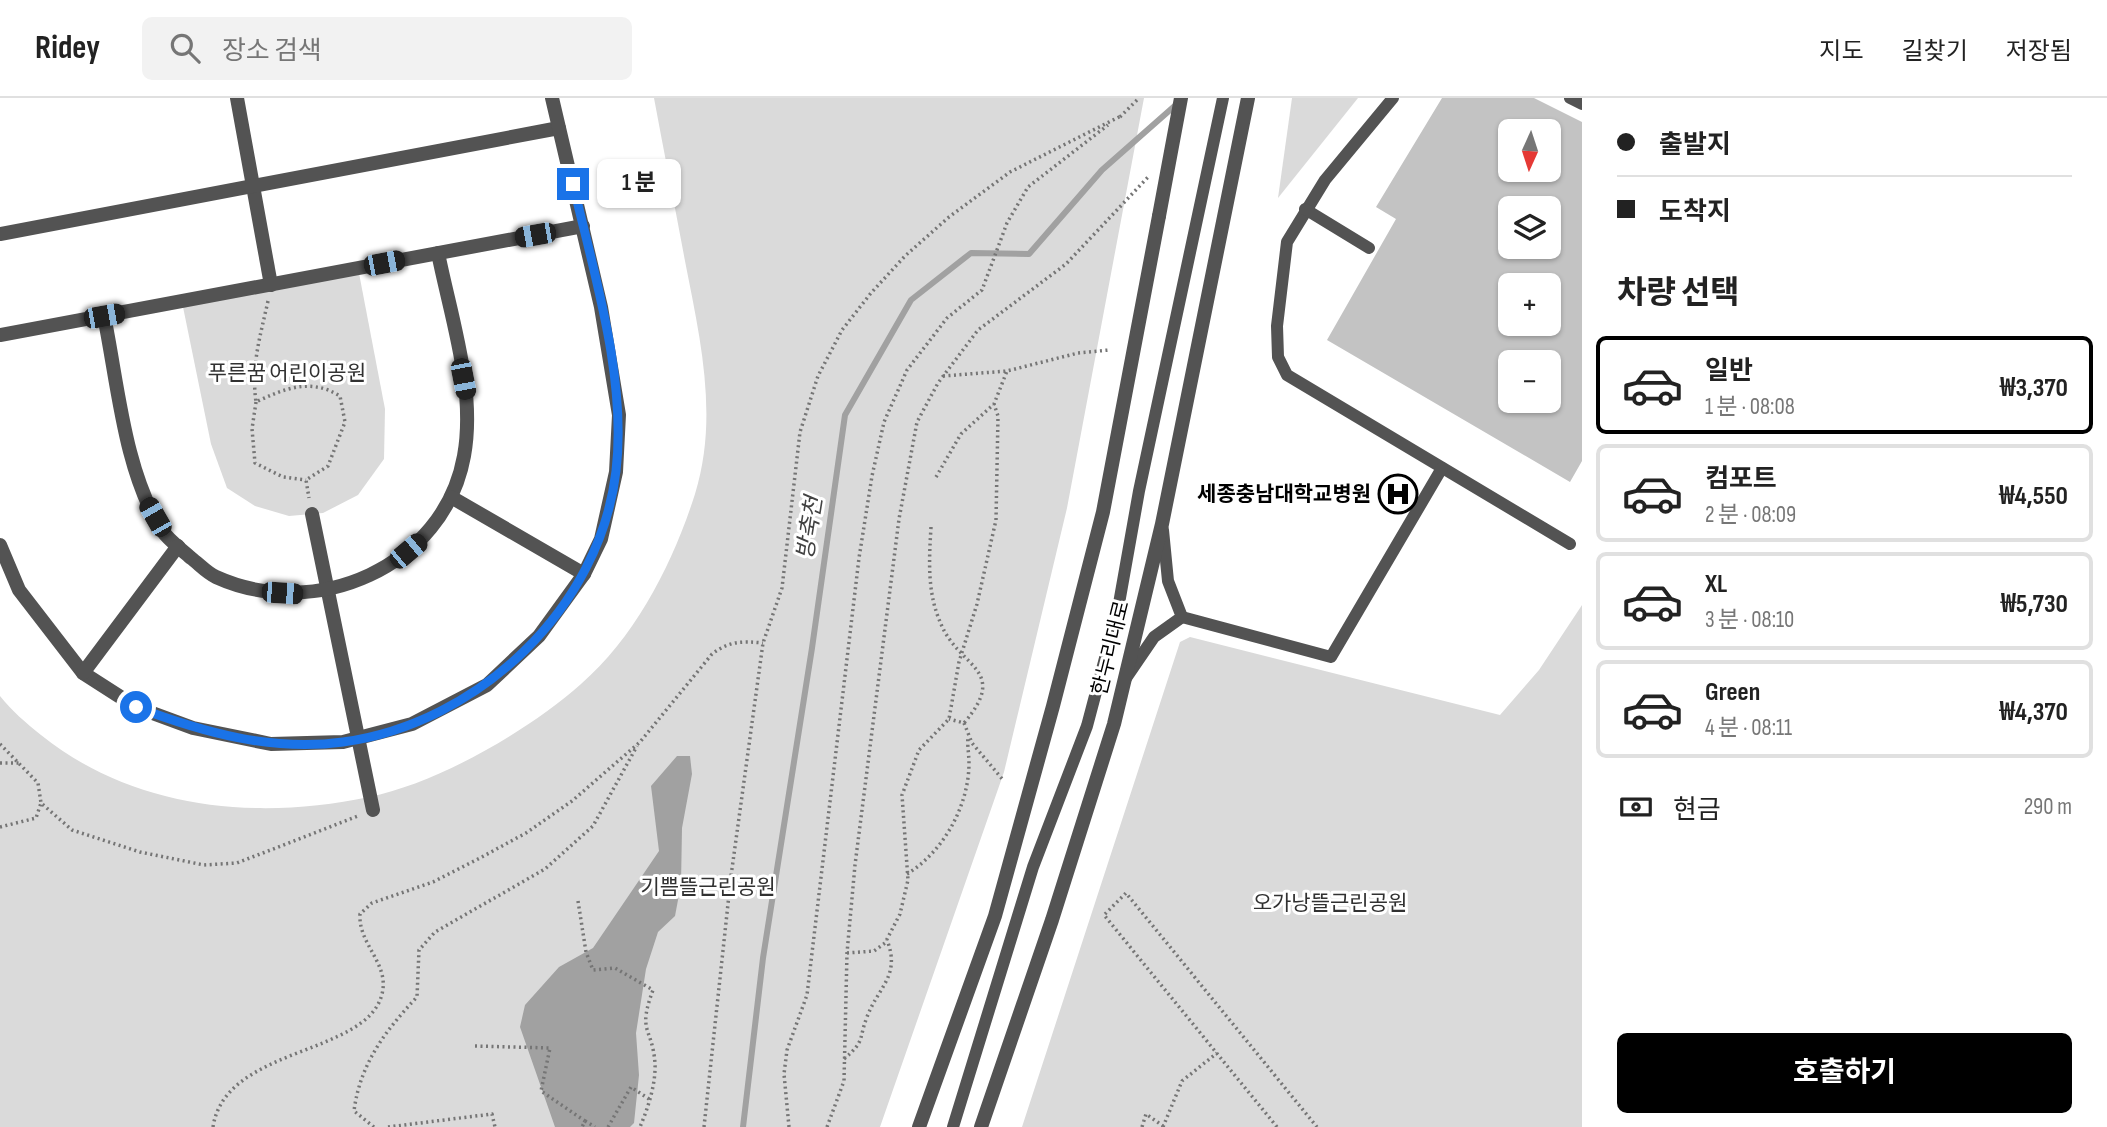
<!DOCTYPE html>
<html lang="ko">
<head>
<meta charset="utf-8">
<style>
  :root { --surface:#fff; --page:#f2f2f2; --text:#222; --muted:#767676; --line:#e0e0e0; --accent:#000 }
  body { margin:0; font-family:"Sofia Sans Condensed","Noto Sans KR",sans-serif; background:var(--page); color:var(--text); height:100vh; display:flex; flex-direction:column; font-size:26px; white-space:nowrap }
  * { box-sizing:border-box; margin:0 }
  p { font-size:23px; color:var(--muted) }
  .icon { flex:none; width:38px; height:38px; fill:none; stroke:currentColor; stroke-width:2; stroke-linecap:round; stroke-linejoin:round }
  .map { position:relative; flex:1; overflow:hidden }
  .panel { display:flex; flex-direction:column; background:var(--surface); width:525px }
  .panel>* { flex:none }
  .top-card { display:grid; align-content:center; height:154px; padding:0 35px; background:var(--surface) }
  .needle { width:46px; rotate:183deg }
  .controls { position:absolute; left:1498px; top:21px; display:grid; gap:14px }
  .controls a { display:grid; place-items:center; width:63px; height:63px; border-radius:10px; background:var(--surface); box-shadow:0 2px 5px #0004; font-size:35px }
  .end { position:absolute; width:32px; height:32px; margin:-16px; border:9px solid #1a73e8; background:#fff; box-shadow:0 0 0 4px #fff }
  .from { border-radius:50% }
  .bubble { position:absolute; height:49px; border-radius:10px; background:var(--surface); box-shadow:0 2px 5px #0004; font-size:23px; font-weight:700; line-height:49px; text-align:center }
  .car { position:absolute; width:21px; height:42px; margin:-21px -10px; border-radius:9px; box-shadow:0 0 5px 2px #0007; background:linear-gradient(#222 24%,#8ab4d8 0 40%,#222 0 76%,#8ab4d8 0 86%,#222 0) }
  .top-card b { display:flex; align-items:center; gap:24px; height:66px; font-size:26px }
  .top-card b+b { border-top:2px solid var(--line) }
  .top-card i { width:18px; height:18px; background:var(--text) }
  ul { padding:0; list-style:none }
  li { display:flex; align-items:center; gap:21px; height:98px; margin:0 14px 10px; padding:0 21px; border:4px solid var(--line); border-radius:10px }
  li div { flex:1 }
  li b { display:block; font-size:26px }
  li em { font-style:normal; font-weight:700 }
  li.current { border-color:var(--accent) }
  li>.icon { width:63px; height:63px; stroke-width:1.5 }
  h2 { padding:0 35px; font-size:32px; line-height:84px }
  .pay { display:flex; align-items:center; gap:18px; height:77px; padding:0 35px; font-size:26px }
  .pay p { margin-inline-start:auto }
  .button { display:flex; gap:14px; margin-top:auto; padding:14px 35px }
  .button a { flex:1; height:80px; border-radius:10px; background:var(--accent); color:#fff; font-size:28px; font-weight:700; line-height:80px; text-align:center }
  header { display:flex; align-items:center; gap:42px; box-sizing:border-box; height:98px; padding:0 35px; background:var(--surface); border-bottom:2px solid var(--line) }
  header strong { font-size:33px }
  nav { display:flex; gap:38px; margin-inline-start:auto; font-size:24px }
  .search { width:490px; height:63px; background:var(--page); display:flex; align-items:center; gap:18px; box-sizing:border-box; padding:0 24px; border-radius:10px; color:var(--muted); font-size:26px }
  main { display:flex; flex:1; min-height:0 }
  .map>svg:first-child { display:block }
</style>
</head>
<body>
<header>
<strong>Ridey</strong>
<div class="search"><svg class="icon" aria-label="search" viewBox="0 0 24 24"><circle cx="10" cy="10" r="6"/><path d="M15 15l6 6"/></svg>장소 검색</div>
<nav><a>지도</a><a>길찾기</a><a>저장됨</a></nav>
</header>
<main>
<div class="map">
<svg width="1582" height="1029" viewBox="0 0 1582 1029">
  <rect width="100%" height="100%" fill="#fff"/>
  <g fill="#dadada">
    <path d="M654,0H1144L1067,410L1004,674L880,1029H0V598C12,613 26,625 41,637C133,711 256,723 369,699C438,685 528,633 581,586C636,538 673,465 695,396C719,319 700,240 685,163C675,109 664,54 654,0Z"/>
    <path d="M1292,0H1358L1278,100Z"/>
    <path d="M358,170L385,311L384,361L358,397L323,415L289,418L255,408L227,390L211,346L182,204Z"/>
    <path d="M1582,507V1029H1022L1180,544L1190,539L1500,617L1539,572Z"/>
  </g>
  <path fill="#a1a1a1" d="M677,658H690L692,676L682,730L681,786L675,818L658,834L646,871L636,935L639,977L634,1025L630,1029H555L520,929L525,907L559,869L593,850L659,753L651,688Z"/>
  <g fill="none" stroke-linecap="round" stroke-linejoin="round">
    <path stroke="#a1a1a1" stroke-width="6" d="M743,1029L763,860L812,550L845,317L911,202L971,155L1029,156L1102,72L1178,5"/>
  </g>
  <path fill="#c3c3c3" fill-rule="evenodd" d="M1442,0H1534L1582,24V363L1570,384L1327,242L1396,121L1376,109ZM1510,33H1549V72H1510ZM1510,110H1549V149H1510ZM1510,187H1549V226H1510ZM1510,264H1549V303H1510Z"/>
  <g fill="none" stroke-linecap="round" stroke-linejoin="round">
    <g stroke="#757575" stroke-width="3.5" stroke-dasharray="2 3.5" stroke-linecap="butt">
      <path d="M1120,19L1139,0"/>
      <path d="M268,203C260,239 251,268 256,304C285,290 311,280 340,298L345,324L328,368L306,382L309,400"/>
      <path d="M943,278L1007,273L1078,255L1109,252"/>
      <path d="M256,304L252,331L255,365L283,379L306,382"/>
      <path d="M936,379L961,336L994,306L1007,273"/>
      <path d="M931,429C929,463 927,495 941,526C959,570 1010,571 964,625L949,621"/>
      <path d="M964,625L972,645L1004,683"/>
      <path d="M0,646L38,685L41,705"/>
      <path d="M0,665H19"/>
      <path d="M0,729L36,720L41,705L72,732L140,754L204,767L237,765L358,718"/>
      <path d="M907,776C943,754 969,708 969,665C969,656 967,647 968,638"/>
      <path d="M578,803L586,854L593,872L615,870L653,892C637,935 652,928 655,965C656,986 648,1010 640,1029"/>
      <path d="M847,855L874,853L885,845L900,816L908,782L902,697L919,652L949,621L959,564L977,506L996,422L998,318L994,306"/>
      <path d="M475,948L550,950L541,993L585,1023L582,1029"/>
      <path d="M844,961C866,942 858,942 867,919C878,889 901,878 887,842"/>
      <path d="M585,1023L595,1029"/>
      <path d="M213,1029C225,948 367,958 382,896C390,866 358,846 360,816L372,805L433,784L480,760L526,735L572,703L640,644L712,556C729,543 742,543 763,545"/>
      <path d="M374,1029L354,1013C360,966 385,933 417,899L419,852L435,834L545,771L593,728L637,648"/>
      <path d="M388,1029L492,1016L495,1029"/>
      <path d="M608,1029L631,989L649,1001"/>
      <path d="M704,1029L731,778L763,545L782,490L800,334L818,278L842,232L871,195L905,158L949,119L1010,74L1121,18"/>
      <path d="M789,1029L784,976L787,952L807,897L859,460L872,378L884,324L907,272L947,220L982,192L1007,125L1028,89L1108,27"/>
      <path d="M827,1029L844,983L847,855L855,767L899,421L917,324L938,285L978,232L1066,166L1149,78"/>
      <path d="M1142,1029L1146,1016L1163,1028"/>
      <path d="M1163,1029L1182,983L1217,955"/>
      <path d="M1277,1029L1104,817L1126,795L1317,1029"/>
    </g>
    <g stroke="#535353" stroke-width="12">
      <path d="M1393,0L1325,82L1287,144L1277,228L1278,259L1287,277L1570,446"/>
      <path d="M1570,0L1582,6"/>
      <path d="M1305,111L1369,150"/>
      <path d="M1182,519L1331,559L1442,370"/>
      <path d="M1126,580L1154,539L1182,519L1168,483L1163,432"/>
      <path d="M953,1029L1033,769L1087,628L1118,511L1139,393L1223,0"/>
    </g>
    <g stroke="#535353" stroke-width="14">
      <path d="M237,0L271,187"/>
      <path d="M312,416L373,712"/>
    </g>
    <g stroke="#535353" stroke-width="14">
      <path d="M0,136L559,30"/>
      <path d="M104,218C118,286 124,371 161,431C168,442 181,451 191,460C199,466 207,475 216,479C315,524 444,469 464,358C476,292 451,220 438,155"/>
      <path d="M0,237L583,128"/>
      <path d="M451,399L584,476"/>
      <path d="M0,447L19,492L83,575L136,609L193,630L271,646L343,644L412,626L487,587L539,538L584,476L601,441L616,374L619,317L601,209L552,0"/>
      <path d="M83,575L178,448"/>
    </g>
    <g stroke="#535353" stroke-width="14">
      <path d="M919,1029L995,818L1053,608L1103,414L1159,118"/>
      <path d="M981,1029L1052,822L1114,626L1162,426L1248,0"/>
    </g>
    <path stroke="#535353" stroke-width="14" d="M1159,118L1181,0"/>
  </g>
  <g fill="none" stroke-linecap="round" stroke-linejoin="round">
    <path stroke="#1a73e8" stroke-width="9" d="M136,609C202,634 272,654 343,644C479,625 600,510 616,373C627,280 594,176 573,86"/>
  </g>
  <defs>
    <symbol id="hospital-ring" viewBox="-11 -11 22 22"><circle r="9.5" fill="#fff" stroke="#000" stroke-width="1.5"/><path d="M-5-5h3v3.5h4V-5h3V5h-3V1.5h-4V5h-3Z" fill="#000"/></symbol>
  </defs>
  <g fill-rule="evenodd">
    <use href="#hospital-ring" x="1376" y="374" width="44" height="44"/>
  </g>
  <g text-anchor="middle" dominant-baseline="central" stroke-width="6" stroke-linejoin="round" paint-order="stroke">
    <g font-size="21" fill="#313131" stroke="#fff">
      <text x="287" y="275">푸른꿈 어린이공원</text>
      <text x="708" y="789">기쁨뜰근린공원</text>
      <text x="1330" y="805">오가낭뜰근린공원</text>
    </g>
    <g font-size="21" font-weight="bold" fill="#000" stroke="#fff" text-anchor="end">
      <text x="1371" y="396">세종충남대학교병원</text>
    </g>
    <g font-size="21" fill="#000" stroke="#fff">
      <text transform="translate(1111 550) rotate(-76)">한누리대로</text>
    </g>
    <g font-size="23" font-style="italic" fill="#424242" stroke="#fff">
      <text transform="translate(810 430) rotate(-81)">방축천</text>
    </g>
  </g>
</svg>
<div class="controls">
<a><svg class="needle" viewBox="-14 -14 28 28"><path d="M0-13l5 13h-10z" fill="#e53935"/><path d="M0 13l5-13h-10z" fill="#767676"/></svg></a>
<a><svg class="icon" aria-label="layers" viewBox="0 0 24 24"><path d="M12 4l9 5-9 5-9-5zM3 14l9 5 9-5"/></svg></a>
<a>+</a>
<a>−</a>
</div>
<i class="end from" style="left:136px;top:609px"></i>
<i class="end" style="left:573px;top:86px"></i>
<div class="bubble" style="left:597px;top:61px;width:84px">1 분</div>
<i class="car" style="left:535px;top:137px;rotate:260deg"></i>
<i class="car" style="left:384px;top:165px;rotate:79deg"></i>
<i class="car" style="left:104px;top:218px;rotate:80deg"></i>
<i class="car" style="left:463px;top:281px;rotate:169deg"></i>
<i class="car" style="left:155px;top:419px;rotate:330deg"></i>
<i class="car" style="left:408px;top:453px;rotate:50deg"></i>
<i class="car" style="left:282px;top:495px;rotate:94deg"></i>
</div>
<section class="panel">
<div class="top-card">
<b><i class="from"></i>출발지</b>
<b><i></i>도착지</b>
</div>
<h2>차량 선택</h2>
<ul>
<li class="current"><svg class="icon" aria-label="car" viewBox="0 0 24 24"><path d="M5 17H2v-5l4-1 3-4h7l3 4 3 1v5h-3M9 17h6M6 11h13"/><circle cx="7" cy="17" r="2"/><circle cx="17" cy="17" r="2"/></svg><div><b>일반</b><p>1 분 · 08:08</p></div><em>₩3,370</em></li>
<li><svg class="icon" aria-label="car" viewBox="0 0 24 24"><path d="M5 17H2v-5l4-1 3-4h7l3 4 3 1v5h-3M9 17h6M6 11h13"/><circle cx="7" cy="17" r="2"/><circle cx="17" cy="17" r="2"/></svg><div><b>컴포트</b><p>2 분 · 08:09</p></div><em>₩4,550</em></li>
<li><svg class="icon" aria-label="car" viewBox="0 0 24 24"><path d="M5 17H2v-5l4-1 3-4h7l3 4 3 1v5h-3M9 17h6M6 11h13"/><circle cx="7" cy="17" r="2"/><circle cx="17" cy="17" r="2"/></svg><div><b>XL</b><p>3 분 · 08:10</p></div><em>₩5,730</em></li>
<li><svg class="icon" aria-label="car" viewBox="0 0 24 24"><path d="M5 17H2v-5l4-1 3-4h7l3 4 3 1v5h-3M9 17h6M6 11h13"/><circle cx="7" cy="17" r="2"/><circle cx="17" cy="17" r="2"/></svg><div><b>Green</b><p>4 분 · 08:11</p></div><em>₩4,370</em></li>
</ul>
<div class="pay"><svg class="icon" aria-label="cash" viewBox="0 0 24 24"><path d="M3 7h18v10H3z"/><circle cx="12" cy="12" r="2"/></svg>현금<p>290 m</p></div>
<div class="button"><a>호출하기</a></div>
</section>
</main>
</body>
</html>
